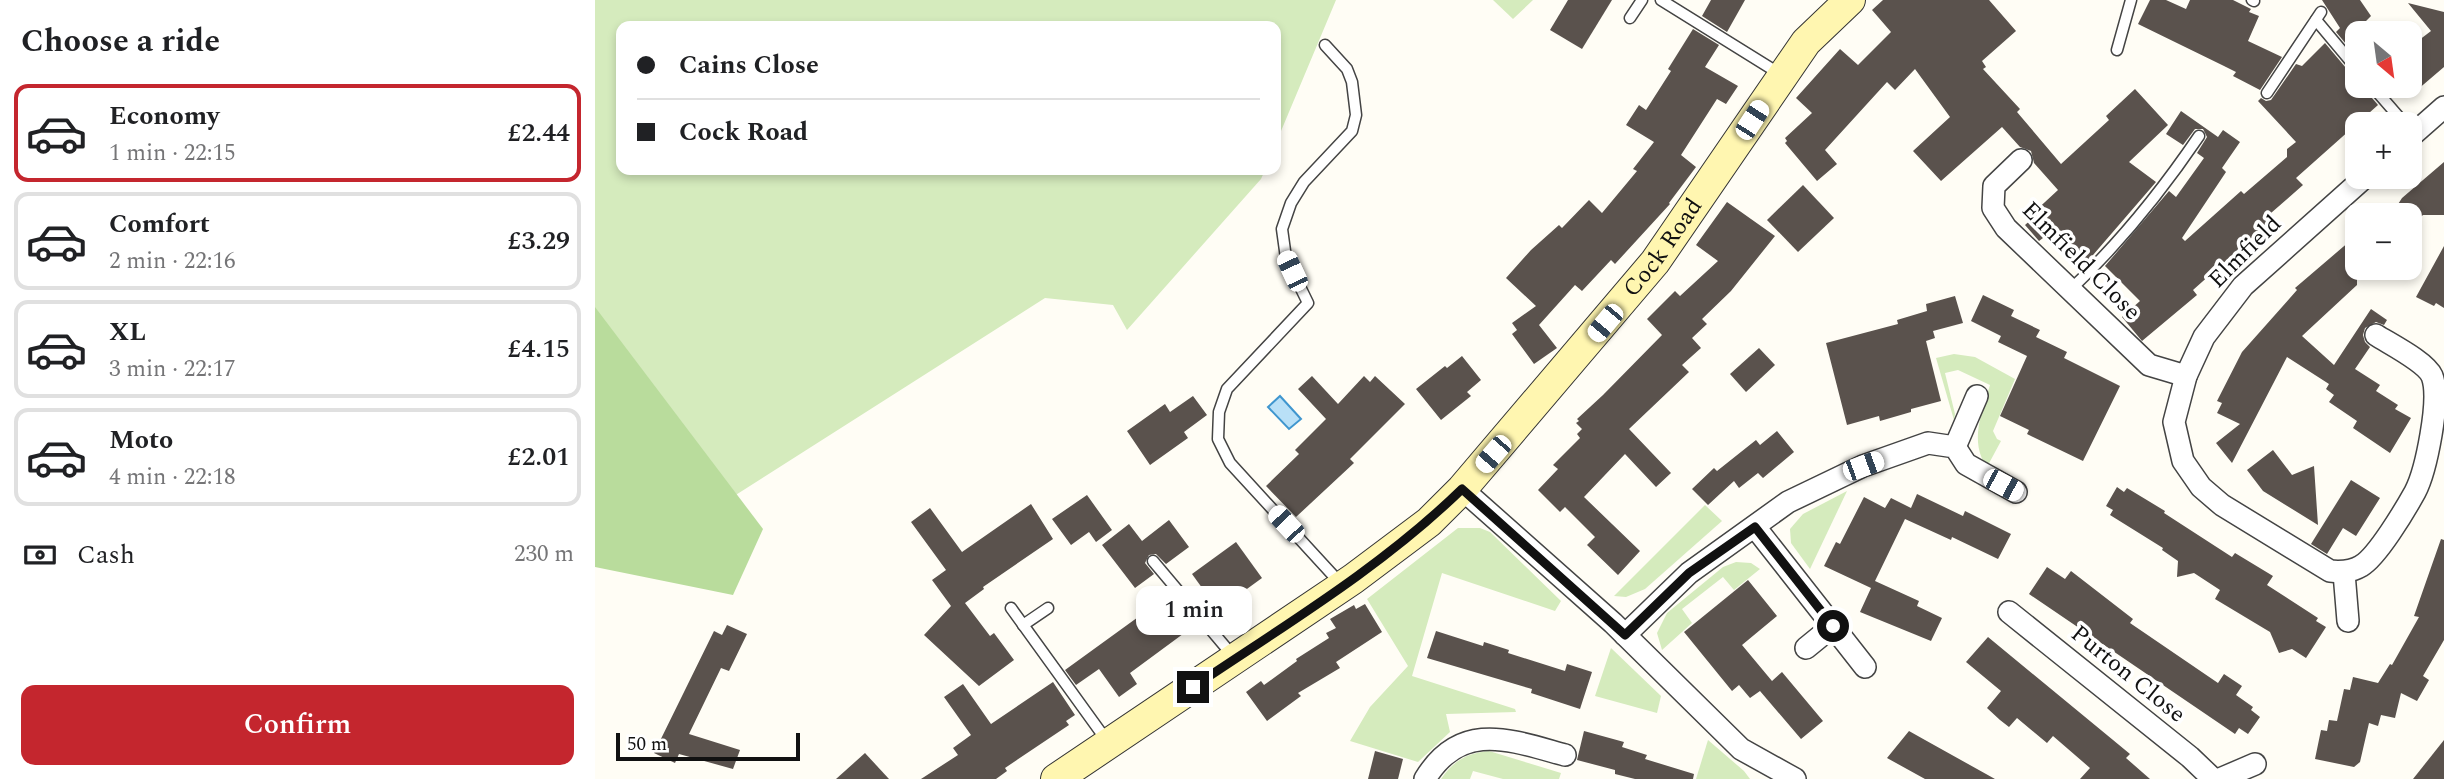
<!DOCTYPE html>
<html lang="en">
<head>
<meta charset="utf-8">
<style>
  :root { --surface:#fff; --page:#f2f2f2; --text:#202124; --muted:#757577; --line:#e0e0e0; --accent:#c4262e }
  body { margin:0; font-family:Spectral,serif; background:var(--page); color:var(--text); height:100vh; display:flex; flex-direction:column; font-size:26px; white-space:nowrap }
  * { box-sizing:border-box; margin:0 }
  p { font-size:23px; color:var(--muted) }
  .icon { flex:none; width:38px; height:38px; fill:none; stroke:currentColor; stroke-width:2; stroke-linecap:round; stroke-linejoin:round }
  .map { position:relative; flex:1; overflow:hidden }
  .sheet { display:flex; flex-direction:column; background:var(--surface); width:595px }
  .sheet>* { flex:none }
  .guide { position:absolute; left:21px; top:21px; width:665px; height:154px; border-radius:14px; box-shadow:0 4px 10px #0003; display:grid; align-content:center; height:154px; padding:0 21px; background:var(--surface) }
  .needle { width:46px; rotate:151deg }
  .fabs { position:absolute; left:1750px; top:21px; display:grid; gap:14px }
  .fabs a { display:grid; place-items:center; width:77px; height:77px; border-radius:14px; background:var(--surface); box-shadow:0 4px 10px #0003; font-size:35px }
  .scale { position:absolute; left:21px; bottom:18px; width:184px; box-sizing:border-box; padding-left:7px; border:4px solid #111; border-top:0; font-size:19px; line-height:24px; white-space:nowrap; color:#111; -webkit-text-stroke:5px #fff; paint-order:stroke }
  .end { position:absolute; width:32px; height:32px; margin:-16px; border:9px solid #111; background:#fff; box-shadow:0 0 0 4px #fff }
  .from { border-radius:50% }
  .bubble { position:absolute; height:49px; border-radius:14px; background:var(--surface); box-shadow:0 4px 10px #0003; font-size:23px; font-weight:600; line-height:49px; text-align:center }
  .car { position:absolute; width:21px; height:42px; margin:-21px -10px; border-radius:9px; box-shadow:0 0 5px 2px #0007; background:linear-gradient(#fff 24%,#345 0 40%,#fff 0 76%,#345 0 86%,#fff 0) }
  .guide b { display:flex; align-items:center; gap:24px; height:66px; font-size:26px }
  .guide b+b { border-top:2px solid var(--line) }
  .guide i { width:18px; height:18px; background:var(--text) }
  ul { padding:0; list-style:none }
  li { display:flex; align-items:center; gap:21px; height:98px; margin:0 14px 10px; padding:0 7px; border:4px solid var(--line); border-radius:14px }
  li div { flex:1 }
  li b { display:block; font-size:26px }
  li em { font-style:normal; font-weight:600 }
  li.on { border-color:var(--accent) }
  li>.icon { width:63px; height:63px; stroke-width:1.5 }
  h2 { padding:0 21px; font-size:32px; line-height:84px }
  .pay { display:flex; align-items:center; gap:18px; height:77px; padding:0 21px; font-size:26px }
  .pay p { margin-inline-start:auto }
  .button { display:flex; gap:14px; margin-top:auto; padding:14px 21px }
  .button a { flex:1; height:80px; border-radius:14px; background:var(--accent); color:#fff; font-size:28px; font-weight:600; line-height:80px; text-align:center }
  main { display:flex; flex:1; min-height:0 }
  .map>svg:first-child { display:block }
</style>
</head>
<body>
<main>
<section class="sheet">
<h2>Choose a ride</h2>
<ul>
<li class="on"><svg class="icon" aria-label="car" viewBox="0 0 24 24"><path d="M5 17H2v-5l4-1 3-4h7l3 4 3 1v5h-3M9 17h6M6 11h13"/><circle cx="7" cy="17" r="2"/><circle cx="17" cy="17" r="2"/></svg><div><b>Economy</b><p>1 min · 22:15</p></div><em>£2.44</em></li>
<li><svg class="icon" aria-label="car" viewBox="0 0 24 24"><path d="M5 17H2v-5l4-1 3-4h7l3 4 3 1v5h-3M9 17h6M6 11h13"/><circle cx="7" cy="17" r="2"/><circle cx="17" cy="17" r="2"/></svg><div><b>Comfort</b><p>2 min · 22:16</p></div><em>£3.29</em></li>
<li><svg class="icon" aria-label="car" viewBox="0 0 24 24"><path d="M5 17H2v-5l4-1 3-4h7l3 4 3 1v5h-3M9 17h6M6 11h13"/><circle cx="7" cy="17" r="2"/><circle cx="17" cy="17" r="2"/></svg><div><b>XL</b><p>3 min · 22:17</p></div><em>£4.15</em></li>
<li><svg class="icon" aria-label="car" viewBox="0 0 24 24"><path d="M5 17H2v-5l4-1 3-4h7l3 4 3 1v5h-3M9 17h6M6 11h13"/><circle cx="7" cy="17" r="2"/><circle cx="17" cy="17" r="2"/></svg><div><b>Moto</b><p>4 min · 22:18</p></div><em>£2.01</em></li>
</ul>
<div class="pay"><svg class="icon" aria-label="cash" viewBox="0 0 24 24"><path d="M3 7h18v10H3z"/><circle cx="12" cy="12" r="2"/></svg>Cash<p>230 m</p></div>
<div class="button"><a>Confirm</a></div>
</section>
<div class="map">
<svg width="1849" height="779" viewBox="0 0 1849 779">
  <rect width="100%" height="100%" fill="#fffdf5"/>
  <g fill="#d5ebbd">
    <path d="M0,0H741L681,143V26H26V170H670L666,179L532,330L518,305L450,298L103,519L0,542Z"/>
    <path d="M898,0H938L918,19Z"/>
    <path d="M1359,354L1380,357L1420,379L1398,431L1402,439L1406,441L1392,467C1374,442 1387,412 1395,385L1363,370L1350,373L1360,414L1359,420L1341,358Z"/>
    <path d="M1252,491L1215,569L1196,543L1195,529L1208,514Z"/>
    <path d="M1110,505L1127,521L1050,589L1031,597L1019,596Z"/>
    <path d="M863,528H885L895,532L966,601L960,611L847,573L817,676L920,709L921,712L851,714L855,732L823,762L755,741L775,707L813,666L772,599Z"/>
    <path d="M1141,562L1156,563L1165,569L1139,590L1128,577L1087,609L1097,623L1067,650L1062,633L1072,613L1128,567Z"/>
    <path d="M1016,648L1066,696L1062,713L1000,696Z"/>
    <path d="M1113,740L1149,771L1155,779H1101Z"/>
    <path d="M894,751L966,773L964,779H908L878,771L875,779H846C858,761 872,753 894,751Z"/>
  </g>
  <path fill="#b9dc9c" d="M0,307L168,529L138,595L0,567Z"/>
  <path fill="#b9e0f7" stroke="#3f96cf" stroke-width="2" d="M685,396L706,419L694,429L673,407Z"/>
  <g fill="#5a524d">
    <path d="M973,0H1017L987,49L955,30Z"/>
    <path d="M1116,0H1150L1132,32L1107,16Z"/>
    <path d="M1288,0H1394L1421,31L1387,61L1391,67L1388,69L1425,109L1422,112L1466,164L1514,120L1511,116L1540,89L1573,125L1534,162L1561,182L1492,262L1462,237L1457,241L1452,235L1444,241L1430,225L1438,218L1436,215L1463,190L1439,163L1436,151L1425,147L1407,127L1346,181L1318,151L1355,117L1320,69L1300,90L1292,82L1230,150L1242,164L1222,181L1190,143L1192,141L1190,138L1217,113L1201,98L1245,49L1263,65L1296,32L1277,10Z"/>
    <path d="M1555,0H1571L1591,9L1595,0H1638L1656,9L1654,12L1664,16L1653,41L1687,57L1665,90L1638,76L1641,72L1629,66L1543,24Z"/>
    <path d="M1727,0H1765L1776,16L1771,21L1781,33H1762V57L1741,32L1745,28Z"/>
    <path d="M1813,3L1849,12V67L1815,96V47L1836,31Z"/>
    <path d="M1098,29L1124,45L1110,67L1143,86L1131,104L1122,99L1086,155L1101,167L1074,203L1075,204L1020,264L1016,260L987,291L980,285L944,325L962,348L939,364L917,334L922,330L917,323L941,306L911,278L936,250L964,225L967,228L994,200L1007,213L1042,171L1038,169L1059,142L1031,125L1044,105L1051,110L1076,71L1073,69Z"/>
    <path d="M1730,43L1756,74L1762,77V86H1769L1771,91L1783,105L1701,178L1708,185L1676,213L1680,217L1598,290L1602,295L1547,341L1527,317L1545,301L1510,266L1574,191L1581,197L1609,158L1602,153L1612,137L1608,129H1600L1588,145L1571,134L1586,111L1623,137L1628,130L1645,142L1627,168L1631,172L1587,238L1590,241L1646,191L1649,194L1692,157V149L1701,142L1663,101L1666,98L1671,101L1676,100L1701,64L1707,66Z"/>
    <path d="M1849,162V215H1828L1815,227V215H1796L1807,198Z"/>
    <path d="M1208,185L1239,218L1203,252L1172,220Z"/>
    <path d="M1132,202L1180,236L1136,291L1107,319L1112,324L1097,338L1106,348L1087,365L1094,372L1034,429L1076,473L1061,487L1030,454L989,497L1045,551L1023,575L992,545L1000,537L970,507L965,512L943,490L963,469L958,465L985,438L982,434L987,429L981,423L984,421L982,419L1008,395L1067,335L1052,319L1080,291L1085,296L1123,261L1101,245Z"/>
    <path d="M1762,235V285L1707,336L1739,365L1776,309L1792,320L1789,325L1781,322L1770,328L1768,335L1770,342L1775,347L1760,369L1785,385L1781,391L1803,405L1800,409L1816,418L1795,453L1758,428L1762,421L1734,402L1739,395L1731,389L1734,384L1692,357L1637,463L1621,443L1645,424L1622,413L1627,403L1622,401L1647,352L1702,290L1700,288Z"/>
    <path d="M1849,246V308L1841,303L1839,306L1821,297Z"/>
    <path d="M1388,295L1419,310L1416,316L1445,330L1441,337L1472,352L1469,358L1525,386L1488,461L1432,434L1434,430L1405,416L1432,356L1403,342L1406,336L1376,321Z"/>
    <path d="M1360,296L1368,323L1338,331L1340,338L1331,341L1346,401L1316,409V412L1285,421L1284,416L1252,425L1231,343L1303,324L1302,320L1332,311L1331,304Z"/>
    <path d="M1164,348L1180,365L1151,392L1135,374Z"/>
    <path d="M867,356L886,380L872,392L876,396L846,420L821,389L850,366L852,368Z"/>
    <path d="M717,376L743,404L769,376L775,382L780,376L810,404L755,459L759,463L701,517L671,486L704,454L700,450L731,419L703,389Z"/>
    <path d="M598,396L612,415L589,432L593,438L555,465L532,431L570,404L575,412Z"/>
    <path d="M1182,431L1199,452L1168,478L1163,473L1144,488L1139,481L1113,505L1097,489L1119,468L1122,471L1161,440L1165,445Z"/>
    <path d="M1678,450L1697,475L1719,466L1723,525L1668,491L1652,470Z"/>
    <path d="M1756,480L1785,498L1761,536L1748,528L1732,554L1716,544Z"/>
    <path d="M1522,487L1529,492L1532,488L1570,511L1569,513L1637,557L1640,553L1678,576L1672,585L1723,618L1721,621L1731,627L1711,658L1697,649L1684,653L1675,632L1620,599L1625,590L1599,573L1582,577L1583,561L1567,550L1568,548L1515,515L1518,510L1511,506Z"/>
    <path d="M1322,494L1368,516L1370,511L1416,534L1403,559L1357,537L1356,540L1310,519L1280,581L1324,601L1322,606L1347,618L1336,641L1265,612L1276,588L1229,566L1241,542L1245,544L1269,497L1290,508L1296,498L1316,508Z"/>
    <path d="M492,495L517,530L501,542L494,532L476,545L457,519Z"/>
    <path d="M436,504L458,539L388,587L389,589L370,603L395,636L399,633L419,660L384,686L329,635L356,606L337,580L351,570L316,522L335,508L367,552Z"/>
    <path d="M574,520L594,547L571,564L561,554L554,555L550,563L559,574L540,588L507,545L534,524L547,541Z"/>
    <path d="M1846,539L1849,540V640L1828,676L1834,680L1822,701L1806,693L1800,718L1786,715L1783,726L1774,723L1765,762L1759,767L1720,759L1726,730L1732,731L1734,720L1742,721L1749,689L1755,690L1758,677L1783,683L1795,664L1797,665L1824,617L1819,616Z"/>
    <path d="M641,542L667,578L623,610L597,574Z"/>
    <path d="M1452,567L1470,579L1476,571L1538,619L1535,623L1623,683L1629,674L1647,686L1641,695L1658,707L1656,710L1665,717L1653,734L1644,728L1640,734L1434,594Z"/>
    <path d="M1153,580L1182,616L1147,645L1177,681L1187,672L1228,721L1206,739L1165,691L1155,698L1144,685L1137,691L1089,632Z"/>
    <path d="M568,599L592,631L535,673L542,684L524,697L504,669L481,685L470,670Z"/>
    <path d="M770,604L787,632L741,662L745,668L703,693L706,696L672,721L651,692L666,681L669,685L702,661L701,659L734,638L731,633L741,628L735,619L759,605L761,609Z"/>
    <path d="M132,625L152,634L134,671L126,668L94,734L145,750L138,769L84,754L80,763L59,753L119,631L127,635Z"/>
    <path d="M841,631L888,646L889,642L914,650L913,653L970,671L972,664L997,672L985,709L936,693L937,689L832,658Z"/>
    <path d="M1393,637L1535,754L1531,758L1555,779H1485L1495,768L1458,736L1452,743L1422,718L1414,727L1405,720L1392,708L1406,691L1371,662Z"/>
    <path d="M458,682L480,715L471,721L474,725L410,768L412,771L401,779H326L363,755L358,748L376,735L349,697L368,684L396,724Z"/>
    <path d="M989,731L1029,742L1027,747L1052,755L1050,759L1099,774L1098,779H1040L1020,774V770L982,760Z"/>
    <path d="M1314,731L1330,740L1400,779H1330L1292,758Z"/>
    <path d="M1849,740V779H1818Z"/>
    <path d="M780,751L808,759L803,779H773Z"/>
    <path d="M270,753L294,779H241Z"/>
  </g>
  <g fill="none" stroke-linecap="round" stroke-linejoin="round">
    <defs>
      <g id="lane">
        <path d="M1066,0L1185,74"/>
        <path d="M1657,0L1659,1"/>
        <path d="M1035,18L1047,0"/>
        <path d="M1721,20L1762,69"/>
        <path d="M730,45L752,69L757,82L761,115L757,131L709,182L696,203L687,229L691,258L713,303L632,389L624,412L623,439L635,463L746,584"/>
        <path d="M1522,50L1536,0"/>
        <path d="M1777,86L1810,124"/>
        <path d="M1672,93L1726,12"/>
        <path d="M1475,290C1525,243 1566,192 1604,136"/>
        <path d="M558,561L638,656"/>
        <path d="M416,608L512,741"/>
        <path d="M428,625L453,608"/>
      </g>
      <g id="street">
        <path d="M1815,137L1849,107"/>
        <path d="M1426,160L1399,186L1398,208L1411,228L1554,365L1591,376"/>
        <path d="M1770,177L1648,286L1609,337L1591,376L1579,422L1588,461L1606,487L1627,505L1735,571C1746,572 1756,572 1766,566C1782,557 1810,510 1820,492C1831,471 1846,399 1837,376C1831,362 1795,344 1781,335"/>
        <path d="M1360,447L1382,396"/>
        <path d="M867,489L1018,623L1146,749L1200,779"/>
        <path d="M1160,527L1270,667"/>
        <path d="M1749,573L1753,621"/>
        <path d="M1414,612L1595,757L1618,779"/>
        <path d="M1030,635L1094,573L1193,502L1268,466L1333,443L1360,447L1371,464L1421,492"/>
        <path d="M1211,648L1238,626"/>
        <path d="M830,779C866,720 915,740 970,755"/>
        <path d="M1625,779L1660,764"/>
      </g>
      <g id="secondary">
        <path id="s1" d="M461,779L758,579L834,522L867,489L1060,262L1211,42L1255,0"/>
      </g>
    </defs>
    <use href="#lane" stroke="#444" stroke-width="13"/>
    <use href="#street" stroke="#444" stroke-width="24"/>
    <use href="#secondary" stroke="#333" stroke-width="32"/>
    <use href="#lane" stroke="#fff" stroke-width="10"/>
    <use href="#street" stroke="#fff" stroke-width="21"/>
    <use href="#secondary" stroke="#fff6b0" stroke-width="30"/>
  </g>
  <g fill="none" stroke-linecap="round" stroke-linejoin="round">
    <path stroke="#111" stroke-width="9" d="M598,687C690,625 787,567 867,489L1030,635L1094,573L1160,527L1238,626"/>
  </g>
  <g text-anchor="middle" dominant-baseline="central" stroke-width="7" stroke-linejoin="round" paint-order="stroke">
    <g font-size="24" fill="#111" stroke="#fff">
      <text stroke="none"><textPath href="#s1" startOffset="814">Cock Road</textPath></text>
      <text transform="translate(1650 252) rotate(-45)">Elmfield</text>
      <text transform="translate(1486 261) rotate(45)">Elmfield Close</text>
      <text transform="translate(1533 674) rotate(39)">Purton Close</text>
    </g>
  </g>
</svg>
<div class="fabs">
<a><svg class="needle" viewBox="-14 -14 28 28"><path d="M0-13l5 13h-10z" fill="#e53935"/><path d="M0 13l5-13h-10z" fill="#757577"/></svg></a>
<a>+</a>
<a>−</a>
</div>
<div class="scale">50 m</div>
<i class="end from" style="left:1238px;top:626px"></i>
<i class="end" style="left:598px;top:687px"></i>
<div class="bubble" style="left:541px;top:586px;width:116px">1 min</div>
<i class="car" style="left:1157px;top:120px;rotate:33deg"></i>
<i class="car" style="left:697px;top:271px;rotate:335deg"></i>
<i class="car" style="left:1010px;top:323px;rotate:220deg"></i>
<i class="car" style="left:898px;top:454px;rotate:221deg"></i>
<i class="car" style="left:1268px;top:466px;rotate:70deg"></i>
<i class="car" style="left:1408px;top:485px;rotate:118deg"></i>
<i class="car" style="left:691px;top:524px;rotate:317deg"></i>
<div class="guide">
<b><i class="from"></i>Cains Close</b>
<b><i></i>Cock Road</b>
</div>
</div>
</main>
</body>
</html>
